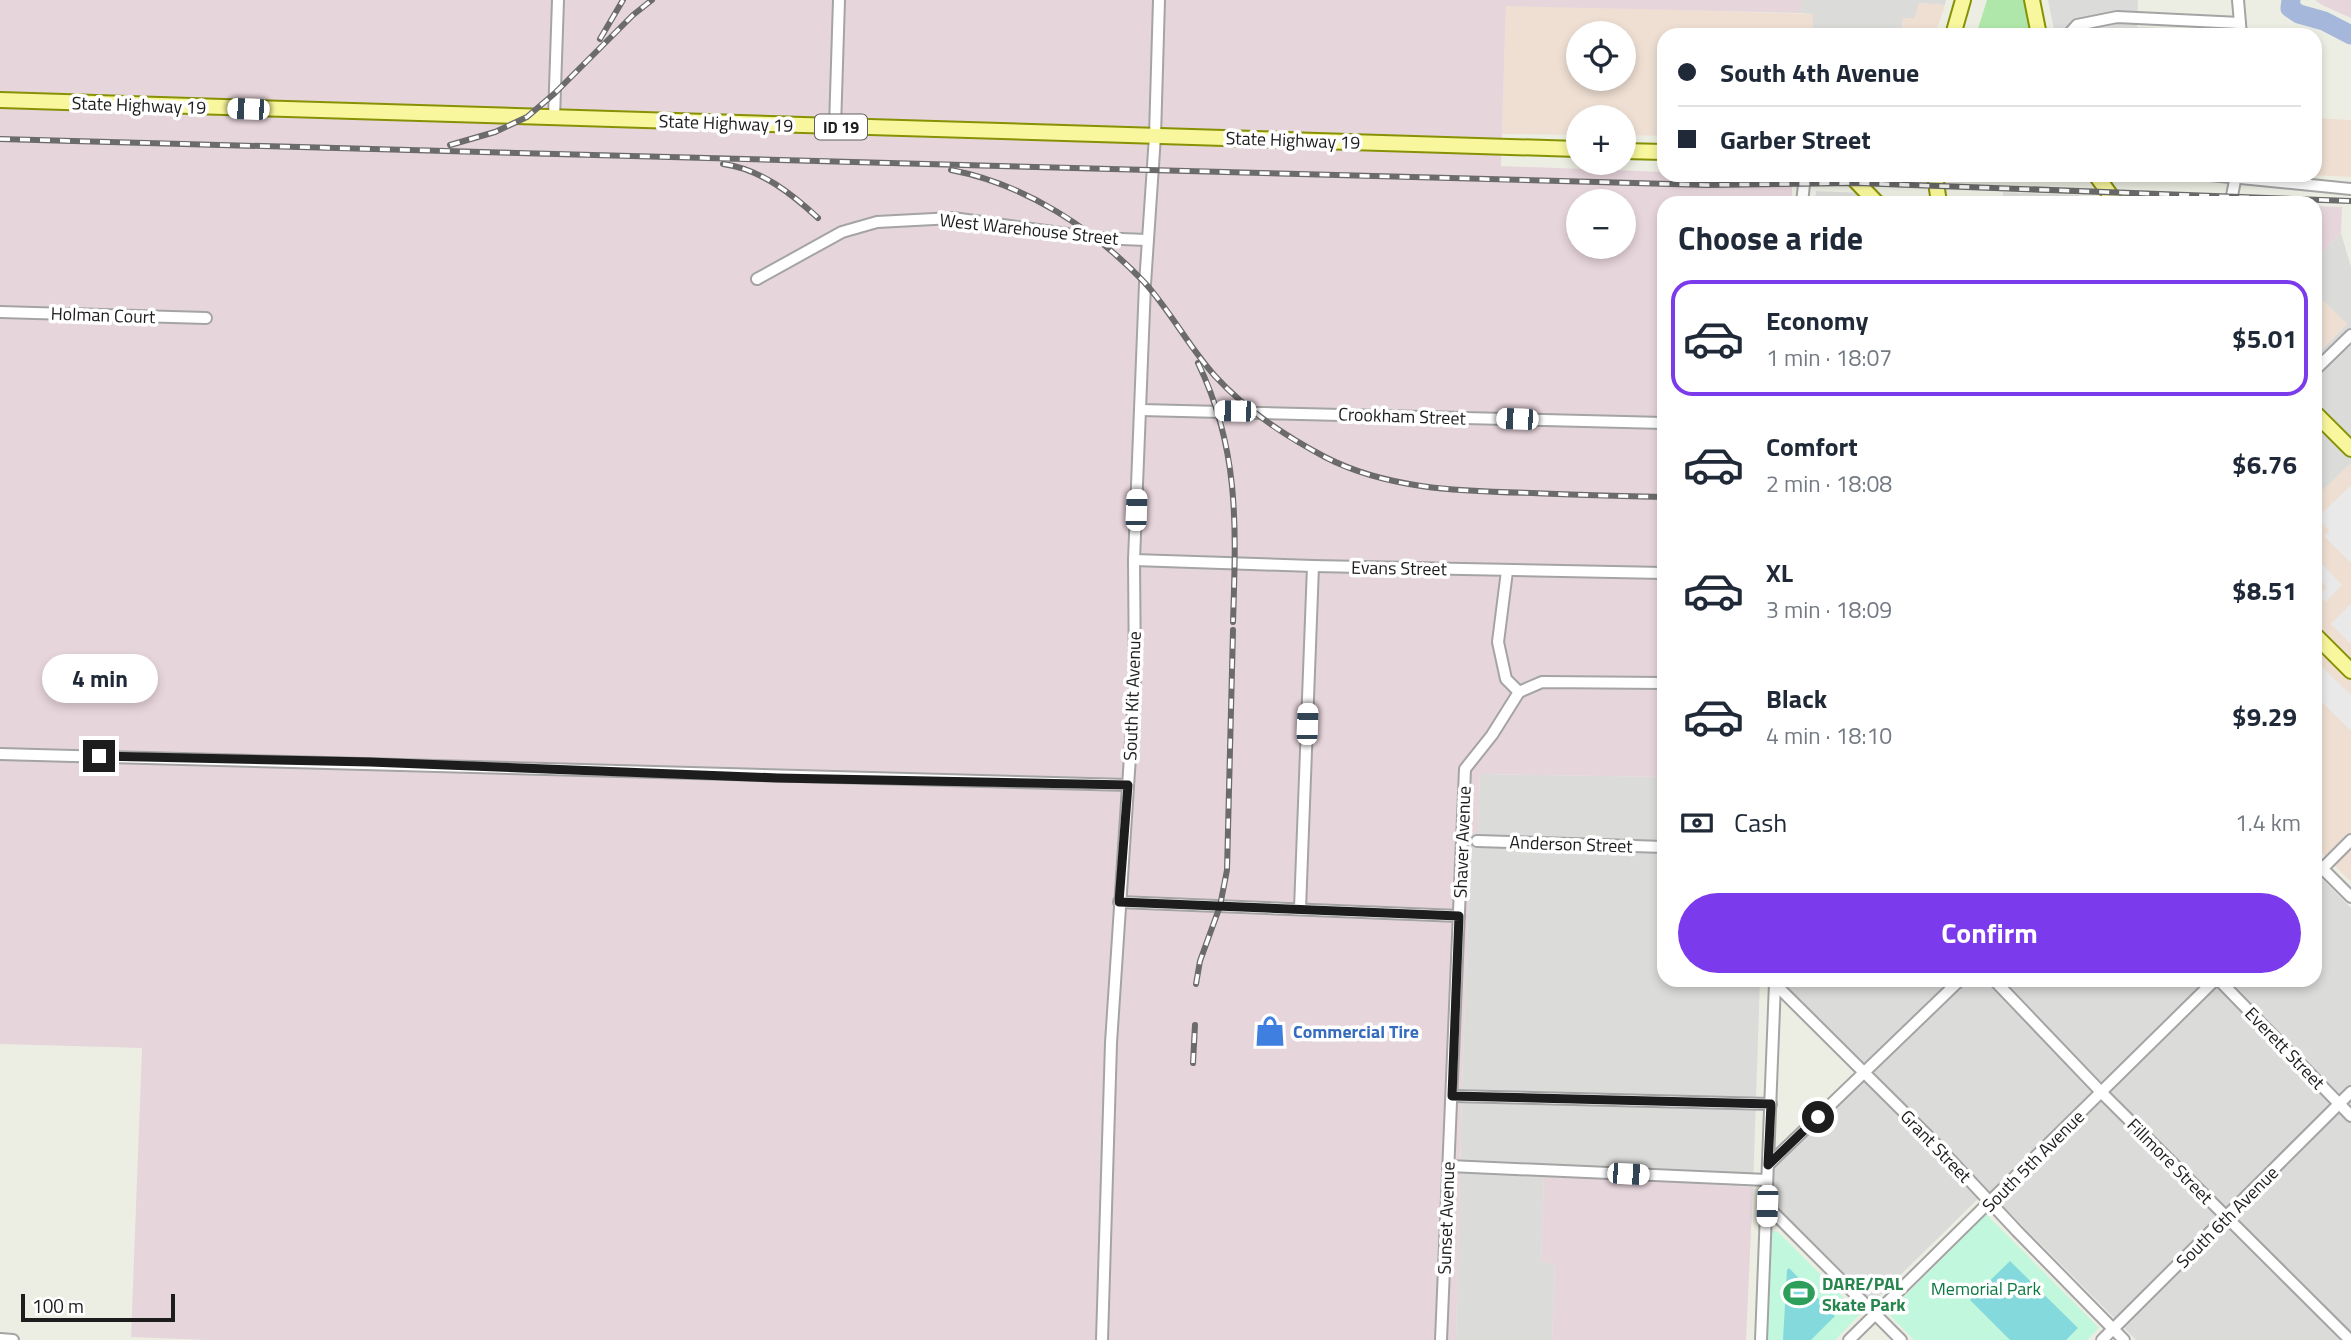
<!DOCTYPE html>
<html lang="en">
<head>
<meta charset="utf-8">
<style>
  :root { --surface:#fff; --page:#f2f2f3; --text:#1f2937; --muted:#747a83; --line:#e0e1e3; --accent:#7c3aed }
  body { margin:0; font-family:"Titillium Web",sans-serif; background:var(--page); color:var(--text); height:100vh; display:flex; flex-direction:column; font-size:26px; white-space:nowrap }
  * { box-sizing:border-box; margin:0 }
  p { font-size:23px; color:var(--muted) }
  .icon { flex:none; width:38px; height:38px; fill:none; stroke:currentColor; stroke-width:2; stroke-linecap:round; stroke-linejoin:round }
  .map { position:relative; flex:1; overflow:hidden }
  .details { position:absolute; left:1657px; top:196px; width:665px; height:791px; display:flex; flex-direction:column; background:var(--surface); border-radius:21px; box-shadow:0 4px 10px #0003 }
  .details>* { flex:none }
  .guide { position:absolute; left:1657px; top:28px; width:665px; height:154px; border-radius:21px; box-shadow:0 4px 10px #0003; display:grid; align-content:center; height:154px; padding:0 21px; background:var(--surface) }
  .controls { position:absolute; left:1566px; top:21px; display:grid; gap:14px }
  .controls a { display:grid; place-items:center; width:70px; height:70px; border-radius:50%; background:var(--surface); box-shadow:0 4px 10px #0003; font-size:35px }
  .scale { position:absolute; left:21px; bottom:18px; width:154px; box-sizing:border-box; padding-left:7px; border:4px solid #1d1d1d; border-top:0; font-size:19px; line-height:24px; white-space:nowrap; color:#1d1d1d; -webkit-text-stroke:5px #fff; paint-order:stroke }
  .end { position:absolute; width:32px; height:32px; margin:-16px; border:9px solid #1d1d1d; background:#fff; box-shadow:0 0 0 4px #fff }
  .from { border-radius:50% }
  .bubble { position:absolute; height:49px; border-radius:24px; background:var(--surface); box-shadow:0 4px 10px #0003; font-size:23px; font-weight:700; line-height:49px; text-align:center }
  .car { position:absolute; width:21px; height:42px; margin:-21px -10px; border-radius:9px; box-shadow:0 0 5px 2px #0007; background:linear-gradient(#fff 24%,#345 0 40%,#fff 0 76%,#345 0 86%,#fff 0) }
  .guide b { display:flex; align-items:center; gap:24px; height:66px; font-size:26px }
  .guide b+b { border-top:2px solid var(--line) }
  .guide i { width:18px; height:18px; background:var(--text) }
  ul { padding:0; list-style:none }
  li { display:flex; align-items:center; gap:21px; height:116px; margin:0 14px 10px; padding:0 7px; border:4px solid transparent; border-radius:21px }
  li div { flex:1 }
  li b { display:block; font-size:26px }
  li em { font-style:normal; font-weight:700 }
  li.current { border-color:var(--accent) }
  li>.icon { width:63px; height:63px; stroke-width:1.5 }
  h2 { padding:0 21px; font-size:32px; line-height:84px }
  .pay { display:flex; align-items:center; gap:18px; height:77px; padding:0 21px; font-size:26px }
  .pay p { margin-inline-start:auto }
  .primary-button { display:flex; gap:14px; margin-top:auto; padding:14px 21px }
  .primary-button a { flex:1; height:80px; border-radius:42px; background:var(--accent); color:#fff; font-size:28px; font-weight:700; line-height:80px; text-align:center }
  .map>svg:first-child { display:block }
</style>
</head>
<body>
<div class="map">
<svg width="2351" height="1340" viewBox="0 0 2351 1340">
  <rect width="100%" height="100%" fill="#edeee3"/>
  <g fill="#dbdbda">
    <path d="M1801,0H1946L1945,5L1919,3L1915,18H1903L1902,35H1813V14L1801,13Z"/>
    <path d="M2048,0H2138L2137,27L2221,30L2228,35H2055Z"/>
    <path d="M1816,191L1863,193L1873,203H1815Z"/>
    <path d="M2003,192L2078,195L2087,203H2009L2003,196Z"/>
    <path d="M2341,233L2351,267V463L2315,498V356L2347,324L2315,293V259Z"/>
    <path d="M1480,774L1664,777V980H1760L1753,1187L1544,1175L1541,1262L1555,1263L1552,1340H1456L1462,1088L1471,833H1478Z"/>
    <path d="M2315,872L2351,908V1340H2136L1987,1190L1872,1303L1771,1202L1770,1173L1774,1166L1870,1072L1779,980H2315Z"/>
  </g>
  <g fill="#efdfd3" fill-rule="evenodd">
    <path d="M1919,3L1945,5L1935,35H1902L1903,18H1915Z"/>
    <path d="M1506,5L1813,14V35H1664V136L1624,135V117H1578V135L1502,134ZM1578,33H1624V79H1578Z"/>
    <path d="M2315,118L2351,120V177L2311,175H2315Z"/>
    <path d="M2315,293L2347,324L2315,356Z"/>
    <path d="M2351,463V882L2315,846V498Z"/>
  </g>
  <g fill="#e7d5dc" fill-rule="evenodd">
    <path d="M0,0H1801V13L1506,6L1501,166L1664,172V175H1790L1792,178V203H1664V777L1480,774L1478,833H1471L1462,1088L1456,1340H207L131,1337L142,1048L0,1044ZM1578,201H1624V247H1578Z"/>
    <path d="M2315,0H2351V18L2322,5Z"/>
    <path d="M2315,206L2342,207L2341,233L2315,259Z"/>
    <path d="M1544,1175L1753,1187L1746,1340H1552L1555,1264L1541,1262Z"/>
  </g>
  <path fill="#afe7aa" d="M1987,0H2025L2031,35H1976Z"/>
  <g fill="#c1f7dc">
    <path d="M1986,1214L2099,1328L2087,1340H1914L1888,1313Z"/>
    <path d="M1773,1231L1778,1232L1860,1314L1835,1340H1767L1771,1235Z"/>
  </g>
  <g fill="#83d9db">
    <path d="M2010,1261L2078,1328L2066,1340H2010L1970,1300Z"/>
    <path d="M1789,1268L1835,1316L1811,1340H1783L1787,1270Z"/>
  </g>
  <g fill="#e9e9e9">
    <path d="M2351,485V563L2324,536L2329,530L2317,518Z"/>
    <path d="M2319,561L2342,585L2326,602L2319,596L2327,587L2315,574V565Z"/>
    <path d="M2351,604V644L2331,624Z"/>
    <path d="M2315,660L2351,695V731L2315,695Z"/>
  </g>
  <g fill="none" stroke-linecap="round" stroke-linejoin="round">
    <path stroke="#a5b8db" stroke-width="19" d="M2291,0L2290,8L2299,14L2324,21L2351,35"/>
    <defs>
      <g id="minor">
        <path d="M2238,0L2241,35"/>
        <path d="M2068,35L2077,25L2117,17L2240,23"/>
        <path d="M554,118L558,0"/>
        <path d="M835,127L839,0"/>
        <path d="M2210,175L2351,189"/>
        <path d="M1802,203L1805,175"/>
        <path d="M2226,203L2232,196L2236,175"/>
        <path d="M757,279L842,232L877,222L953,218L1096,238L1147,240"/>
        <path d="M0,312L206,318"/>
        <path d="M2315,370L2351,335"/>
        <path d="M1141,410L1664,423"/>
        <path d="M1134,560L1313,566L1664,573"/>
        <path d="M1507,571L1498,642L1506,679L1519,692"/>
        <path d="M1519,692L1542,682L1664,683"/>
        <path d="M0,754C376,762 752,777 1128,785"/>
        <path d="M1477,841L1664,847"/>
        <path d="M2315,861L2351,897"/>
        <path d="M2315,876L2351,840"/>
        <path d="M1119,902L1459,916"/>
        <path d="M1300,909L1313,566"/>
        <path d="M1994,980L2102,1093L2350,1340"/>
        <path d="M2219,980L2351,1116"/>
        <path d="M1775,984L1930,1138L2017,1231L2124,1340"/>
        <path d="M1452,1096L1771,1104"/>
        <path d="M1768,1165L1960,980"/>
        <path d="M1449,1166L1767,1180"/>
        <path d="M1767,1206L1901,1340"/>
        <path d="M0,1339L13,1340"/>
        <path d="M1102,1340L1111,1043L1135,681L1134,560L1145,284L1155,136L1159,0"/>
        <path d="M1441,1340L1465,769L1492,735L1519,692"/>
        <path d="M1761,1340L1775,983"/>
        <path d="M1849,1340L2215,980"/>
        <path d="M2102,1340L2351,1092"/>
      </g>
      <g id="major">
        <path d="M2032,0L2039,35"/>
        <path d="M1953,35L1963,0"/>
        <path d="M0,100L1578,149"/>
        <path d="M1624,151L1664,152"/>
        <path d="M1850,175L1877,203"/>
        <path d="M1935,175L1939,203"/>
        <path d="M2096,175L2116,203"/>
        <path d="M2315,413L2351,449"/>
        <path d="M2315,635L2351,671"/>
      </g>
    </defs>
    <use href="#minor" stroke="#a4a4a4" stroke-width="14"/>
    <use href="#major" stroke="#869204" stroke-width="18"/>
    <use href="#minor" stroke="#fff" stroke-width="10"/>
    <use href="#major" stroke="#f9f79d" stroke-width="14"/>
    <defs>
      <g id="rail">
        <path d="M600,39L623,0"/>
        <path d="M0,139L1707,185L1857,183L2351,201"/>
        <path d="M450,145L495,132L527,117L555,93L633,15L652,0"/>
        <path d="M723,164C761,169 792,194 818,218"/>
        <path d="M951,170C1025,184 1094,229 1145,283C1171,312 1189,347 1215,376C1246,410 1285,436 1325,457C1389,490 1462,491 1532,493C1576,495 1620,496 1664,497"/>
        <path d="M1198,363C1240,450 1236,528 1233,622"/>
        <path d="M1196,984L1200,961L1220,906L1227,870L1233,630"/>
        <path d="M1193,1063L1195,1025"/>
      </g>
    </defs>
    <use href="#rail" stroke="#6b6b6b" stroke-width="6"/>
    <use href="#rail" stroke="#fff" stroke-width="3.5" stroke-dasharray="10" stroke-linecap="butt"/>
  </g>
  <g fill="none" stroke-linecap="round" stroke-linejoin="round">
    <path stroke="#1d1d1d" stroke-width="9" d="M99,756L370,762L778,778L1128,785L1119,902L1459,916L1452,1096L1771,1104L1768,1165L1818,1117"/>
  </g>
  <defs>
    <symbol id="shop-bare" viewBox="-9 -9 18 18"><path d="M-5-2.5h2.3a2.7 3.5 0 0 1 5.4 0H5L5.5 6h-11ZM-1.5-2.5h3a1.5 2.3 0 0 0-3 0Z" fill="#3f7fe0" stroke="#fff" stroke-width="2.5" paint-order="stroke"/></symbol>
    <symbol id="stadium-bare" viewBox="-9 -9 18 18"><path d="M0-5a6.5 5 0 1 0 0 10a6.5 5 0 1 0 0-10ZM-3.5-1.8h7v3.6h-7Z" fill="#2e9e5b" stroke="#fff" stroke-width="2.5" paint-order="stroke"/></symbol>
  </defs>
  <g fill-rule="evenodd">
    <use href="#shop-bare" x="1248" y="1009" width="44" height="44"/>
    <use href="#stadium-bare" x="1777" y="1271" width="44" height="44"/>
  </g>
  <g text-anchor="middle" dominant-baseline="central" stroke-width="7" stroke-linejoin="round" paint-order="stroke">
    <rect fill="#fff" stroke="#616161" stroke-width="2" x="815" y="114.5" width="52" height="25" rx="5"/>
    <g font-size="16" font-weight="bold" fill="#1d1d1d">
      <text x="841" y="127">ID 19</text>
    </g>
    <g font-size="18" fill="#1d1d1d" stroke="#fff">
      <text transform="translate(139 105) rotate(2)">State Highway 19</text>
      <text transform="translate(726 123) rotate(2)">State Highway 19</text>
      <text transform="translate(1293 140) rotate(2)">State Highway 19</text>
      <text transform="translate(1029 229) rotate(6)">West Warehouse Street</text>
      <text transform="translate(103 315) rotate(2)">Holman Court</text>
      <text transform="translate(1402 416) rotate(2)">Crookham Street</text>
      <text transform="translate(1399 568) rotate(1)">Evans Street</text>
      <text transform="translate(1132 696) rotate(-88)">South Kit Avenue</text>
      <text transform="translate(1462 842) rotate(-88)">Shaver Avenue</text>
      <text transform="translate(1571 844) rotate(2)">Anderson Street</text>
      <text transform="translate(2285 1048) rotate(46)">Everett Street</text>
      <text transform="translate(1936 1146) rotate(46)">Grant Street</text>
      <text transform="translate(2033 1161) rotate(-45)">South 5th Avenue</text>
      <text transform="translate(2170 1161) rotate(45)">Fillmore Street</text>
      <text transform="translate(2227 1217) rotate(-45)">South 6th Avenue</text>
      <text transform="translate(1446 1218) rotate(-88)">Sunset Avenue</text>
    </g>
    <g font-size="18" font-weight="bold" fill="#366cbe" stroke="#fff" text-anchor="start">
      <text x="1293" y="1031">Commercial Tire</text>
    </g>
    <g font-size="18" font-weight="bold" fill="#27864d" stroke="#fff" text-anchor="start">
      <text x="1822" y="1283">DARE/PAL<tspan x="1822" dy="21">Skate Park</tspan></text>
    </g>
    <g font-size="18" fill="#0e7843" stroke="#fff">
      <text x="1986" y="1288">Memorial Park</text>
    </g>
  </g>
</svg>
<div class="controls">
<a><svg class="icon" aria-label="locate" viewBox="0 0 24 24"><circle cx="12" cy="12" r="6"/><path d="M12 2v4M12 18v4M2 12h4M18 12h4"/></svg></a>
<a>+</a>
<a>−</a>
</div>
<div class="scale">100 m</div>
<i class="end from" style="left:1818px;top:1117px"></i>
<i class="end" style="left:99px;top:756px"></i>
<div class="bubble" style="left:42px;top:654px;width:116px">4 min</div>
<i class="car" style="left:248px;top:109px;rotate:272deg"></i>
<i class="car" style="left:1235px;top:411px;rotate:271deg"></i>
<i class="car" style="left:1517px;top:419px;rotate:272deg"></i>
<i class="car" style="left:1136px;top:510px;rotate:2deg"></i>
<i class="car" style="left:1307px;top:724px;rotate:2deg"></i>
<i class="car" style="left:1628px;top:1174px;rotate:93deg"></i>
<i class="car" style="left:1767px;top:1206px;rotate:182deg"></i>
<div class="guide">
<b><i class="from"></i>South 4th Avenue</b>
<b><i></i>Garber Street</b>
</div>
<section class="details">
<h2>Choose a ride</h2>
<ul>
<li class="current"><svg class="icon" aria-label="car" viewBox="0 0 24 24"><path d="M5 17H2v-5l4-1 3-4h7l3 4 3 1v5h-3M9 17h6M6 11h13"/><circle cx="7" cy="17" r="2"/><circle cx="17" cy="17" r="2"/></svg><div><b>Economy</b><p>1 min · 18:07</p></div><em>$5.01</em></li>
<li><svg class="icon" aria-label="car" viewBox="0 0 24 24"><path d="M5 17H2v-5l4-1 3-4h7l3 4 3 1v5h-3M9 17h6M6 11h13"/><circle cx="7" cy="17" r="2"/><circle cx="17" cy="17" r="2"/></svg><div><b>Comfort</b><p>2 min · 18:08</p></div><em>$6.76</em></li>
<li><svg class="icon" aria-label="car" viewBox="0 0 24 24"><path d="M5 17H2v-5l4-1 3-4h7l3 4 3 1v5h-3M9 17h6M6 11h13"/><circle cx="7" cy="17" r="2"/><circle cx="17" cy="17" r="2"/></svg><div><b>XL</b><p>3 min · 18:09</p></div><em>$8.51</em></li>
<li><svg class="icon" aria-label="car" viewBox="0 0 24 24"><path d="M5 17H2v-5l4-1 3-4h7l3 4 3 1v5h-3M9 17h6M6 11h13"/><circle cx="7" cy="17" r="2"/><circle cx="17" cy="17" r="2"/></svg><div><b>Black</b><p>4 min · 18:10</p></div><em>$9.29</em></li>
</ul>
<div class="pay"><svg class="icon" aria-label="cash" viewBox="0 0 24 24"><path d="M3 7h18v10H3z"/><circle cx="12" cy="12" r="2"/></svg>Cash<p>1.4 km</p></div>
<div class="primary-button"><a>Confirm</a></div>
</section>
</div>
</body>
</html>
